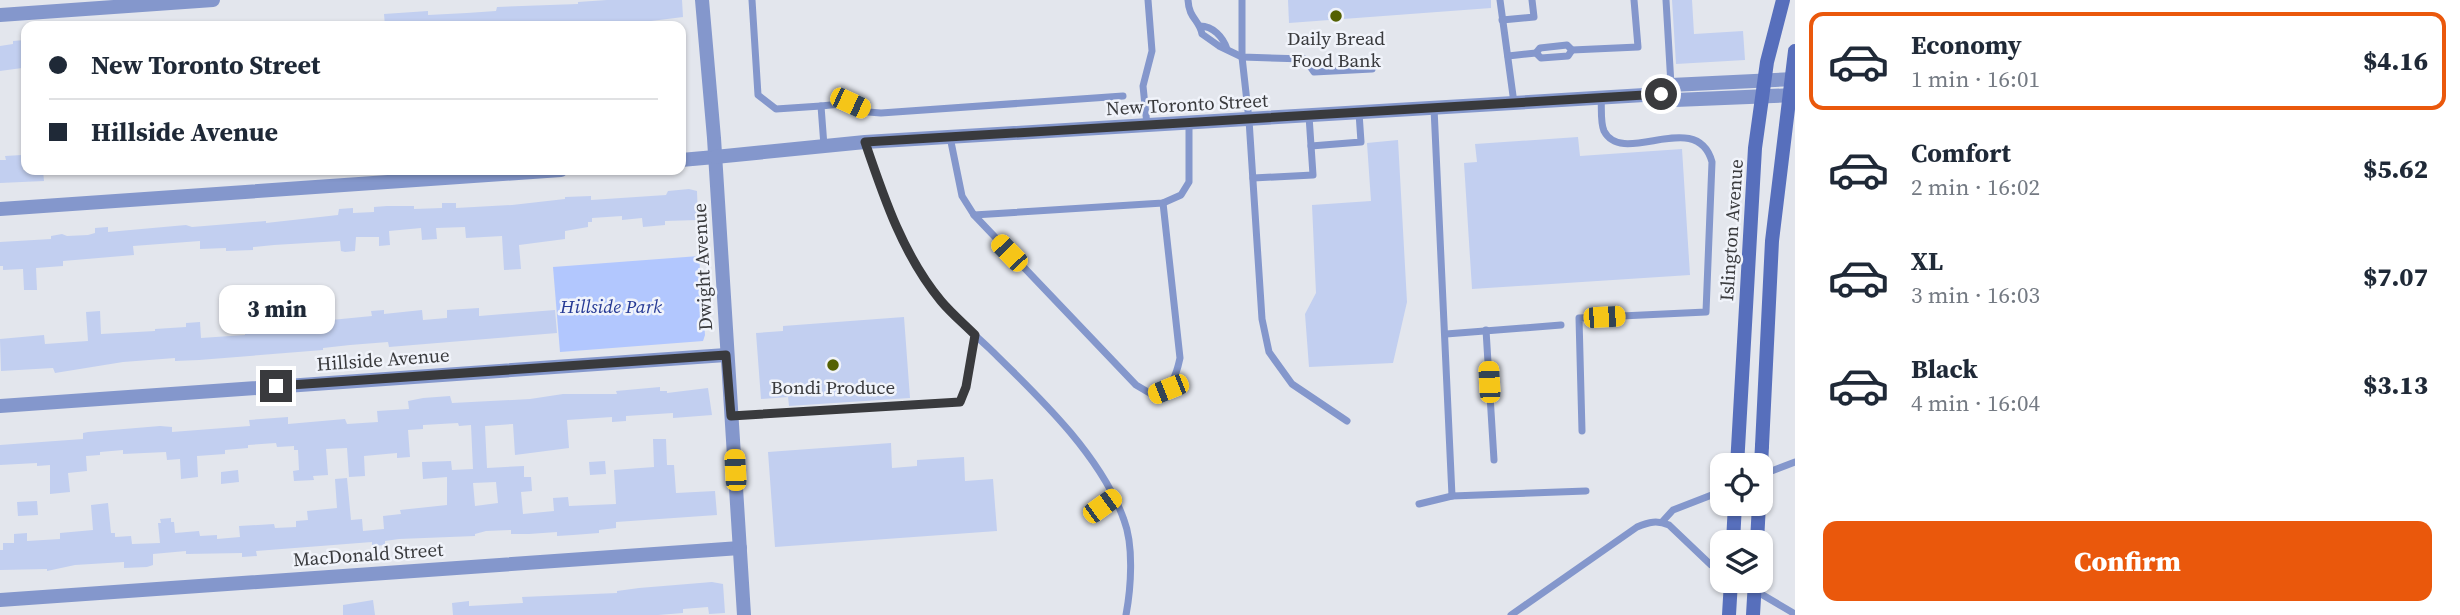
<!DOCTYPE html>
<html lang="en">
<head>
<meta charset="utf-8">
<style>
  :root { --surface:#fff; --page:#f6f6f7; --text:#1f2937; --muted:#747a83; --line:#e0e1e3; --accent:#ea580c }
  body { margin:0; font-family:"Source Serif 4",serif; background:var(--page); color:var(--text); height:100vh; display:flex; flex-direction:column; font-size:26px; white-space:nowrap }
  * { box-sizing:border-box; margin:0 }
  p { font-size:23px; color:var(--muted) }
  .icon { flex:none; width:38px; height:38px; fill:none; stroke:currentColor; stroke-width:2; stroke-linecap:round; stroke-linejoin:round }
  .map { position:relative; flex:1; overflow:hidden }
  .panel { display:flex; flex-direction:column; background:var(--surface); width:665px }
  .panel>* { flex:none }
  .guide { position:absolute; left:21px; top:21px; width:665px; height:154px; border-radius:14px; box-shadow:0 2px 5px #0004; display:grid; align-content:center; height:154px; padding:0 28px; background:var(--surface) }
  .buttons { position:absolute; left:1710px; top:453px; display:grid; gap:14px }
  .buttons a { display:grid; place-items:center; width:63px; height:63px; border-radius:14px; background:var(--surface); box-shadow:0 2px 5px #0004; font-size:35px }
  .end { position:absolute; width:32px; height:32px; margin:-16px; border:9px solid #393a3d; background:#fff; box-shadow:0 0 0 4px #fff }
  .from { border-radius:50% }
  .bubble { position:absolute; height:49px; border-radius:14px; background:var(--surface); box-shadow:0 2px 5px #0004; font-size:23px; font-weight:800; line-height:49px; text-align:center }
  .car { position:absolute; width:21px; height:42px; margin:-21px -10px; border-radius:9px; box-shadow:0 0 5px 2px #0007; background:linear-gradient(#f5c518 24%,#345 0 40%,#f5c518 0 76%,#345 0 86%,#f5c518 0) }
  .guide b { display:flex; align-items:center; gap:24px; height:66px; font-size:26px }
  .guide b+b { border-top:2px solid var(--line) }
  .guide i { width:18px; height:18px; background:var(--text) }
  ul { padding:12px 0 0; list-style:none }
  li { display:flex; align-items:center; gap:21px; height:98px; margin:0 14px 10px; padding:0 14px; border:4px solid transparent; border-radius:14px }
  li div { flex:1 }
  li b { display:block; font-size:26px }
  li em { font-style:normal; font-weight:800 }
  li.active { border-color:var(--accent) }
  li>.icon { width:63px; height:63px; stroke-width:1.5 }
  .action { display:flex; gap:14px; margin-top:auto; padding:14px 28px }
  .action a { flex:1; height:80px; border-radius:14px; background:var(--accent); color:#fff; font-size:28px; font-weight:800; line-height:80px; text-align:center }
  main { display:flex; flex:1; min-height:0 }
  .map>svg:first-child { display:block }
</style>
</head>
<body>
<main>
<div class="map">
<svg width="1795" height="615" viewBox="0 0 1795 615">
  <rect width="100%" height="100%" fill="#e3e6ed"/>
  <path fill="#b2c7fe" d="M699,256L705,335L703,341L560,352L553,267Z"/>
  <g fill="#c2cff0" fill-rule="evenodd">
    <path d="M607,0H682L683,17L643,22V26H385L384,14L428,11V15L467,13L496,11L497,7L578,4V2Z"/>
    <path d="M1288,0H1491V8L1289,23Z"/>
    <path d="M1672,0H1692L1694,34L1743,31L1745,60L1676,64Z"/>
    <path d="M25,40L26,63H22V68L0,71V46L13,44V41Z"/>
    <path d="M1578,137L1580,156L1682,149L1690,275L1472,289L1464,163L1477,162L1475,144Z"/>
    <path d="M1398,140L1407,302L1393,363L1309,367L1305,314L1316,293L1312,205L1371,201L1367,143Z"/>
    <path d="M22,155L23,170H43L44,181L0,183V160H6L5,156Z"/>
    <path d="M689,189L697,191L698,220L665,221V225L643,227L642,218L622,220V216L592,218V222H588V227L565,231V239L519,245L521,269L504,270L502,236L466,238L465,227L436,228L437,239L422,240L421,228L389,231L390,245L379,246V237H356L355,251L345,252L341,251L340,241L274,245L253,247V250L226,251V248L200,249V241L133,246L134,255L63,261V266L36,268L37,290H24L23,269L3,270V266H0V242L51,239V236L62,234L67,236L88,235L95,233V228L108,227V232L186,225L192,227L266,221V223L338,215L339,209L353,208V213L374,212V207L387,206H414V209L442,208V203H456V208L512,205L565,199V197L591,196V200L666,195L668,191Z"/>
    <path d="M479,308V316L555,310L557,333L389,347L388,342L350,345L323,348V350L199,360L175,361V358L123,362L55,373L53,368L1,371L0,339L44,335L45,344L88,341L86,312L100,311L101,334L155,331V329L186,327V323L200,322L201,338L245,335V331L272,329V318L291,317V319L321,317V321L372,316L371,311L384,310V314L422,310L423,320L447,318V310Z"/>
    <path d="M904,317L910,398L789,406L788,397L761,399L756,333L783,331V326Z"/>
    <path d="M660,387V391H667V393L708,388L712,415L673,418V413L626,416V421L612,422V417L567,420L569,448L515,455L513,424L485,426L487,468L524,466V477H531L532,491L521,492L523,514L554,511L553,498L568,497L569,506L616,504L614,470L654,467L653,439H666L667,465H674L676,493L715,491L717,515L616,522V528L599,530V533L573,535L557,536V532L529,534H511V530L486,531L475,534V536L399,539L385,541V545L372,546V542L256,551L257,556L242,557V553L186,554V551L153,554V565L147,567L124,568V562L75,565L47,571V569L0,570V550H3V543H14V534L27,533V541L60,539V533L93,530L91,505L108,503L111,533H115V537L131,536L132,544L160,543L158,523H161L160,519L171,518V522H174L175,533L199,531L200,536L217,535V539L240,537L239,526L274,524L275,528L296,527V521L308,520L307,511L337,508L335,479L347,478L351,520L362,519L363,531L384,529L383,516L401,514L400,510L447,505V477L423,479L422,462L451,461L452,470L473,469L471,425L459,426L458,423L423,425V429L408,430L410,457L397,458V453L364,456L365,476L349,477L347,448L326,449L328,475L313,476L314,480L294,481L293,471L299,470L298,450H294V446L277,447L276,443L248,445V448L225,450V454L197,456L198,477L181,479L180,459L167,460L166,452L123,454V450L100,452V455L86,456L87,471L68,473L70,492L50,494V465L37,466V463L0,465V445L83,439V433L88,432L160,426L172,427V432L250,426L249,420L288,417V424L345,419L347,424L378,422L377,411L409,409L408,401L423,398L450,396L452,403L530,399L563,394H617L616,391ZM496,482L498,503L475,506L473,483Z"/>
    <path d="M891,443L892,468L917,466V460L964,457L965,481L993,479L997,531L775,547L768,452Z"/>
    <path d="M605,461L606,474L590,475L589,462Z"/>
    <path d="M238,470L239,482L221,484V472Z"/>
    <path d="M37,501L38,515L18,516L17,502Z"/>
    <path d="M712,582L723,584L725,613L709,614L708,607L683,609V613L658,615H453L452,603L469,601V606L523,603L522,597L617,593V591L639,588Z"/>
    <path d="M373,600L375,615H343V605Z"/>
  </g>
  <g fill="none" stroke-linecap="round" stroke-linejoin="round">
    <g stroke="#8497cc" stroke-width="7">
      <path d="M752,0L758,95L776,109L821,106L824,146"/>
      <path d="M1188,0C1189,19 1199,19 1202,34L1219,46L1242,57L1305,59L1314,72L1372,69"/>
      <path d="M1242,0V57L1249,120L1262,319L1269,352L1292,384L1347,421"/>
      <path d="M1500,0L1514,103"/>
      <path d="M1666,0L1671,85"/>
      <path d="M1502,20L1534,17L1532,0"/>
      <path d="M1200,26C1213,26 1223,37 1227,49"/>
      <path d="M1536,53L1540,48L1567,45L1572,50L1638,47L1634,0"/>
      <path d="M1508,56L1536,53L1541,58L1568,56L1572,50"/>
      <path d="M821,106L850,103L868,112L881,113L1123,96"/>
      <path d="M1434,108L1452,496L1586,491"/>
      <path d="M1147,125L1143,86L1152,51L1148,0"/>
      <path d="M950,137L962,196L974,215L1163,203L1181,195L1189,182V123"/>
      <path d="M865,142C884,198 903,253 940,300C955,318 973,333 990,349C1038,396 1101,455 1124,520C1134,546 1131,588 1126,615"/>
      <path d="M1311,146L1361,142L1359,113"/>
      <path d="M1253,178L1313,175L1309,116"/>
      <path d="M974,215L1136,385L1153,395C1172,388 1176,377 1180,358L1163,203"/>
      <path d="M1486,330L1494,460"/>
      <path d="M1446,334L1561,325"/>
      <path d="M732,416L960,402L966,387L975,335"/>
      <path d="M1582,431L1579,318L1706,312L1712,162C1697,107 1623,168 1604,131C1600,122 1602,107 1601,98"/>
      <path d="M1761,475L1795,462"/>
      <path d="M1419,504L1452,496"/>
      <path d="M1090,514L1113,497"/>
      <path d="M1662,522L1673,510L1722,491"/>
      <path d="M1739,581L1795,614"/>
      <path d="M1511,615L1637,527C1649,522 1657,520 1669,525L1711,565L1722,571"/>
    </g>
    <g stroke="#8497cc" stroke-width="14">
      <path d="M0,15L213,0"/>
      <path d="M681,160L715,157"/>
      <path d="M0,209L561,170"/>
      <path d="M0,406L726,355"/>
      <path d="M0,600L740,548"/>
    </g>
    <g stroke="#8497cc" stroke-width="14">
      <path d="M702,0L714,138L744,615"/>
      <path d="M1661,94L1671,85L1795,79"/>
      <path d="M715,157L865,142L1661,94L1675,100L1795,95"/>
    </g>
    <g stroke="#576fbc" stroke-width="14">
      <path d="M1762,446L1772,241L1795,51"/>
      <path d="M1737,466L1755,148L1767,62L1783,0"/>
      <path d="M1733,542L1735,504"/>
      <path d="M1757,542L1759,504"/>
      <path d="M1729,615L1731,581"/>
    </g>
    <g stroke="#576fbc" stroke-width="14">
      <path d="M1760,483L1762,446"/>
      <path d="M1753,615L1755,581"/>
    </g>
  </g>
  <g fill="none" stroke-linecap="round" stroke-linejoin="round">
    <path stroke="#393a3d" stroke-width="9" d="M276,386L726,355L731,416L960,402L966,387L975,335C964,324 951,313 941,301C903,255 884,198 865,142L1661,94"/>
  </g>
  <g fill="#546102" stroke="#f0f3fa" stroke-width="2.5">
    <circle cx="1336" cy="16" r="7"/>
    <circle cx="833" cy="365" r="7"/>
  </g>
  <g text-anchor="middle" dominant-baseline="central" stroke-width="5" stroke-linejoin="round" paint-order="stroke">
    <g font-size="19" fill="#393a3d" stroke="#f0f3fa">
      <text x="1336" y="38">Daily Bread<tspan x="1336" dy="22">Food Bank</tspan></text>
      <text x="833" y="387">Bondi Produce</text>
    </g>
    <g font-size="19" fill="#393a3d" stroke="#f0f3fa">
      <text transform="translate(1187 104) rotate(-3)">New Toronto Street</text>
      <text transform="translate(1731 230) rotate(-86)">Islington Avenue</text>
      <text transform="translate(702 267) rotate(-93)">Dwight Avenue</text>
      <text transform="translate(383 359) rotate(-4)">Hillside Avenue</text>
      <text transform="translate(368 554) rotate(-4)">MacDonald Street</text>
    </g>
    <g font-size="19" font-style="italic" fill="#263a95" stroke="#f0f3fa">
      <text x="611" y="306">Hillside Park</text>
    </g>
  </g>
</svg>
<div class="buttons">
<a><svg class="icon" aria-label="locate" viewBox="0 0 24 24"><circle cx="12" cy="12" r="6"/><path d="M12 2v4M12 18v4M2 12h4M18 12h4"/></svg></a>
<a><svg class="icon" aria-label="layers" viewBox="0 0 24 24"><path d="M12 4l9 5-9 5-9-5zM3 14l9 5 9-5"/></svg></a>
</div>
<i class="end from" style="left:1661px;top:94px"></i>
<i class="end" style="left:276px;top:386px"></i>
<div class="bubble" style="left:219px;top:285px;width:116px">3 min</div>
<i class="car" style="left:850px;top:103px;rotate:115deg"></i>
<i class="car" style="left:1009px;top:253px;rotate:316deg"></i>
<i class="car" style="left:1604px;top:317px;rotate:87deg"></i>
<i class="car" style="left:1489px;top:382px;rotate:357deg"></i>
<i class="car" style="left:1168px;top:389px;rotate:248deg"></i>
<i class="car" style="left:735px;top:470px;rotate:357deg"></i>
<i class="car" style="left:1102px;top:506px;rotate:54deg"></i>
<div class="guide">
<b><i class="from"></i>New Toronto Street</b>
<b><i></i>Hillside Avenue</b>
</div>
</div>
<section class="panel">
<ul>
<li class="active"><svg class="icon" aria-label="car" viewBox="0 0 24 24"><path d="M5 17H2v-5l4-1 3-4h7l3 4 3 1v5h-3M9 17h6M6 11h13"/><circle cx="7" cy="17" r="2"/><circle cx="17" cy="17" r="2"/></svg><div><b>Economy</b><p>1 min · 16:01</p></div><em>$4.16</em></li>
<li><svg class="icon" aria-label="car" viewBox="0 0 24 24"><path d="M5 17H2v-5l4-1 3-4h7l3 4 3 1v5h-3M9 17h6M6 11h13"/><circle cx="7" cy="17" r="2"/><circle cx="17" cy="17" r="2"/></svg><div><b>Comfort</b><p>2 min · 16:02</p></div><em>$5.62</em></li>
<li><svg class="icon" aria-label="car" viewBox="0 0 24 24"><path d="M5 17H2v-5l4-1 3-4h7l3 4 3 1v5h-3M9 17h6M6 11h13"/><circle cx="7" cy="17" r="2"/><circle cx="17" cy="17" r="2"/></svg><div><b>XL</b><p>3 min · 16:03</p></div><em>$7.07</em></li>
<li><svg class="icon" aria-label="car" viewBox="0 0 24 24"><path d="M5 17H2v-5l4-1 3-4h7l3 4 3 1v5h-3M9 17h6M6 11h13"/><circle cx="7" cy="17" r="2"/><circle cx="17" cy="17" r="2"/></svg><div><b>Black</b><p>4 min · 16:04</p></div><em>$3.13</em></li>
</ul>
<div class="action"><a>Confirm</a></div>
</section>
</main>
</body>
</html>
